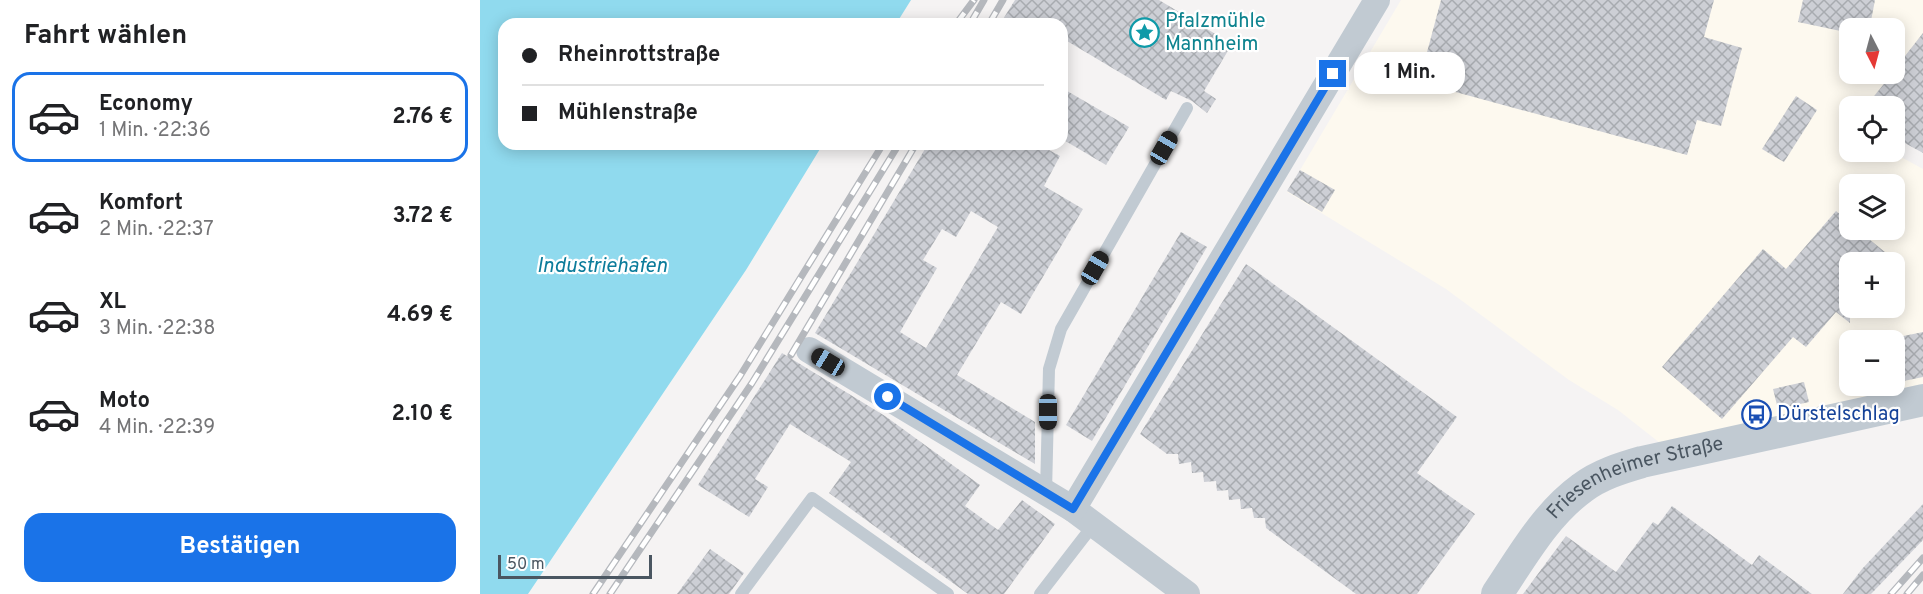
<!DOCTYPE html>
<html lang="de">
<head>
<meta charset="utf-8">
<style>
  :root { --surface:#fff; --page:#f6f6f6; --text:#202124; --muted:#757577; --line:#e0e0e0; --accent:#1a73e8 }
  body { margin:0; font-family:Overpass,sans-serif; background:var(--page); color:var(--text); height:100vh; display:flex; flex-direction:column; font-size:22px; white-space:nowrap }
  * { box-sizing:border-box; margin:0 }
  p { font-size:20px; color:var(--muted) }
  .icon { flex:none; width:33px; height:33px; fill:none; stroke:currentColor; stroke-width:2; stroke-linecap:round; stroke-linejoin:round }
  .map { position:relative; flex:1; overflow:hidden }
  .side { display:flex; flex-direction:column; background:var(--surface); width:480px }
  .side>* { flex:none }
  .guide { position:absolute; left:18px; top:18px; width:570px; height:132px; border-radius:18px; box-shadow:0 3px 15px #0003; display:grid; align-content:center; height:132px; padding:0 24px; background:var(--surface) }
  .needle { width:39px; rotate:174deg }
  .fabs { position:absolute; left:1359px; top:18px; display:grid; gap:12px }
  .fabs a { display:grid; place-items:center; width:66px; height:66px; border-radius:12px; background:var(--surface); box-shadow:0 3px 15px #0003; font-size:30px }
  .scale { position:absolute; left:18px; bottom:15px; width:154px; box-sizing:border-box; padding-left:6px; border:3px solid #4a5661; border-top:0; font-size:16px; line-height:21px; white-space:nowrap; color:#4a5661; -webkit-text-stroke:4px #fff; paint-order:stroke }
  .end { position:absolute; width:27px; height:27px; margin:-14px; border:8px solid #1a73e8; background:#fff; box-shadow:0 0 0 3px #fff }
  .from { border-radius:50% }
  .bubble { position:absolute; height:42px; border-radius:18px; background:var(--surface); box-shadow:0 3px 15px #0003; font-size:20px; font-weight:700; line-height:42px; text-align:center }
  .car { position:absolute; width:18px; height:36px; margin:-18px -9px; border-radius:8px; box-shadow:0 0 4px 2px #0007; background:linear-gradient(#222 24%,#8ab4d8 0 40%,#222 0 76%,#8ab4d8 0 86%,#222 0) }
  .guide b { display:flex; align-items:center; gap:21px; height:57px; font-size:22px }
  .guide b+b { border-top:2px solid var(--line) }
  .guide i { width:15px; height:15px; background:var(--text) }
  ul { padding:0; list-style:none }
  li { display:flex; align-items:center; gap:18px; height:90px; margin:0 12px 9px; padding:0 12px; border:3px solid transparent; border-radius:18px }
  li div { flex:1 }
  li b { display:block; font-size:22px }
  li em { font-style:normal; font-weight:700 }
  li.on { border-color:var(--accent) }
  li>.icon { width:54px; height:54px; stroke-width:1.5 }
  h2 { padding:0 24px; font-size:27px; line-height:72px }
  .cta { display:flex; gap:12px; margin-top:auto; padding:12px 24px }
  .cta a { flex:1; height:69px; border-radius:18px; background:var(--accent); color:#fff; font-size:24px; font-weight:700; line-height:69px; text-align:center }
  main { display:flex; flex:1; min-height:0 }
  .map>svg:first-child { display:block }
</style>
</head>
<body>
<main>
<section class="side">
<h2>Fahrt wählen</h2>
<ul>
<li class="on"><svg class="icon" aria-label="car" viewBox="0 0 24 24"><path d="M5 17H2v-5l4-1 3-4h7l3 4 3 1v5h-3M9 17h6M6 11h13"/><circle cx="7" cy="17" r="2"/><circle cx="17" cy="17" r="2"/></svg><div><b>Economy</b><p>1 Min. · 22:36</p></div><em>2.76 €</em></li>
<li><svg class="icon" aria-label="car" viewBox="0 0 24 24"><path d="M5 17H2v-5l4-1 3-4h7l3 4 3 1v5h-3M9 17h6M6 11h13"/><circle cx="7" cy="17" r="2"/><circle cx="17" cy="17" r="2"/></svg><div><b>Komfort</b><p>2 Min. · 22:37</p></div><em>3.72 €</em></li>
<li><svg class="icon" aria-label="car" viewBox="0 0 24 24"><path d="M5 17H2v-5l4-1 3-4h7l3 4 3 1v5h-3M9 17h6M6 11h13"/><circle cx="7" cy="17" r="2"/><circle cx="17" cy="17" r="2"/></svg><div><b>XL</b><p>3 Min. · 22:38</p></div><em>4.69 €</em></li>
<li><svg class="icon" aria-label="car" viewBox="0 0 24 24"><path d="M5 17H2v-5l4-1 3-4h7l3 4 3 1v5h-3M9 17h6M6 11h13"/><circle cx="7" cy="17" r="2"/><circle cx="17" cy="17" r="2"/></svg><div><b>Moto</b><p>4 Min. · 22:39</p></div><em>2.10 €</em></li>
</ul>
<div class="cta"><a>Bestätigen</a></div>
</section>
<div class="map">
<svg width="1443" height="594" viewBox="0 0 1443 594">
  <defs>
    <pattern id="building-cross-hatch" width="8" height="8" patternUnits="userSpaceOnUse" patternTransform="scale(1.5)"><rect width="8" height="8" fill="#cdcfd5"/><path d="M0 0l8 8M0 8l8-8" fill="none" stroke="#a8abb0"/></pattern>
  </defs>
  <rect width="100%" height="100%" fill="#f5f3f3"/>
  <path fill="#fdf9ef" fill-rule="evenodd" d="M921,0H1443V34L1415,71L1414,28H1370V74H1412L1387,106H1370V152H1412L1443,169V384L1180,443L1138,410L1089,380L966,289L807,192ZM1370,184H1414V230H1370ZM1370,262H1414V308H1370ZM1370,340H1414V386H1370Z"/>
  <path fill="#90daee" d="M0,0H431L416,24H24V144H343L266,270L48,594H0Z"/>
  <g fill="url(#building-cross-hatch)" fill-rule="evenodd">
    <path d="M535,0H679L752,44L724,91L736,99L727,113L712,101L691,91L686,100L582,38V24H520Z"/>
    <path d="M961,0H1234L1224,37L1262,48L1241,126L1217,120L1207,155L939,82Z"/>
    <path d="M1323,0H1395L1390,26L1382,25L1381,28H1370V33L1318,22Z"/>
    <path d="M1443,33V153L1414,137V106H1386L1412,74H1414V70Z"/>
    <path d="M582,88L649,127L626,165L582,139Z"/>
    <path d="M1316,96L1337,110L1304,162L1282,149Z"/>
    <path d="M448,144H558L580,156L564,186L603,209L541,314L521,302L477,375L555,422V464L335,333ZM491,211L518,227L446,348L420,332L457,268L443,260L462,229L476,237Z"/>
    <path d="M820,170L855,190L842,212L807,191Z"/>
    <path d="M1356,211L1370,222V230H1378L1417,262H1370V323L1356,312L1326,347L1313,337L1242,419L1182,367L1283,249L1306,269Z"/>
    <path d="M701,232L727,247L612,441L586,425Z"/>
    <path d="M766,264L977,417L937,473L995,514L937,594H876L786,528L785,518H774L772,508L761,509L760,499L749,500L748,490L737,491L736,481L724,482L723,472L712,473L711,462L699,464L698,454H687L660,434Z"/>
    <path d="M1443,332V377L1414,383V338Z"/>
    <path d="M302,353L405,416L500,485L485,506L518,530L542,500L575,524L524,594H488L349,493L371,462L310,424L275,479L288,487L269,517L218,485Z"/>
    <path d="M1324,382L1329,402L1298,409L1293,389Z"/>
    <path d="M1443,504V540L1391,594H1363L1382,569Z"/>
    <path d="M1192,506L1272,565L1279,555L1332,594H1043L1086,536L1136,572L1173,522L1178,525Z"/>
    <path d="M230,549L264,573L249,594H197Z"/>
  </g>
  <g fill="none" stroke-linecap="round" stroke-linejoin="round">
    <g stroke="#c1cad2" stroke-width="12">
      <path d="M566,492L569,369L581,329L707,108"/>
      <path d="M261,594L332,498L468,594"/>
      <path d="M560,594L614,524"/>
    </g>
    <g stroke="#c1cad2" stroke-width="26">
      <path d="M329,350L593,509L707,594"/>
      <path d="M593,509L897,0"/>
    </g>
    <path stroke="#c1cad2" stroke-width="32" id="s1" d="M1017,594C1042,557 1065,515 1102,488C1119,475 1141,468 1162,462L1443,400"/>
    <defs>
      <g id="rail">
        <path d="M476,24L494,0"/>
        <path d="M490,24L504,0"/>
        <path d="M509,24L523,0"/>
        <path d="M311,355L436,144"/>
        <path d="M113,594L260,376L403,144"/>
        <path d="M130,594L272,383L419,144"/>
        <path d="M1411,594L1443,558"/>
        <path d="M1427,594L1443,575"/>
      </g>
    </defs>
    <use href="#rail" stroke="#b5b8bd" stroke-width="7"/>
    <use href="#rail" stroke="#fff" stroke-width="4.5" stroke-dasharray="14" stroke-linecap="butt"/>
  </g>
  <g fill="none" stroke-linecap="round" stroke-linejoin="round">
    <path stroke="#1a73e8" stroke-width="8" d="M408,397L593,509L853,74"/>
  </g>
  <defs>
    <symbol id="sight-ring" viewBox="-11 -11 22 22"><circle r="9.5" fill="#fff" stroke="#0f9aa8" stroke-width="1.5"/><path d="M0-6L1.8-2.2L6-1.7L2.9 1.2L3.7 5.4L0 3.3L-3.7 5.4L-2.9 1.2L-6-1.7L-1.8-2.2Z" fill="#0f9aa8"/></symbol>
    <symbol id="bus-ring" viewBox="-11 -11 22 22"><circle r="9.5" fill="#fff" stroke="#1a4fb4" stroke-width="1.5"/><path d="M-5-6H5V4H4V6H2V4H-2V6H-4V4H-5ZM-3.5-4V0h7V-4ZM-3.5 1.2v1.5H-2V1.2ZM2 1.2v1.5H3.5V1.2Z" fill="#1a4fb4"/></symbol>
  </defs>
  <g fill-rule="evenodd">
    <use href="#sight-ring" x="648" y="16" width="33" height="33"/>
    <use href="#bus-ring" x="1260" y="398" width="33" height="33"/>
  </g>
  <g text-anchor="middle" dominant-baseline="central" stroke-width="4.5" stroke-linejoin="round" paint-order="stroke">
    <g font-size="20" fill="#0d838f" stroke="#fff" text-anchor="start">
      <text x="685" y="22">Pfalzmühle<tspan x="685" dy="23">Mannheim</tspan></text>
    </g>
    <g font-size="20" fill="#164399" stroke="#fff" text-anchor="start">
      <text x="1297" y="415">Dürstelschlag</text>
    </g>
    <g font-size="20" fill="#4a5661" stroke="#fff">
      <text stroke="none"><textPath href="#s1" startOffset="190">Friesenheimer Straße</textPath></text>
    </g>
    <g font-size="21" font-style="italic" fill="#0c7c9b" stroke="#fff">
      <text x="122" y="266">Industriehafen</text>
    </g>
  </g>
</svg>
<div class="fabs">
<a><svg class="needle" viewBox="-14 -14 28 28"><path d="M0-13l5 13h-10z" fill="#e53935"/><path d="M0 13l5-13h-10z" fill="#757577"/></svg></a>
<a><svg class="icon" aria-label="locate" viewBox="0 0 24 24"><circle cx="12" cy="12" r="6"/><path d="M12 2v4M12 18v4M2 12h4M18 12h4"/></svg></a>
<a><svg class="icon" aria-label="layers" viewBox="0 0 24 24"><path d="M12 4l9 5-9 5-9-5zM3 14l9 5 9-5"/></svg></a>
<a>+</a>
<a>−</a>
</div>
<div class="scale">50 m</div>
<i class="end from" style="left:408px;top:397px"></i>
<i class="end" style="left:853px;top:74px"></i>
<div class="bubble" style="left:874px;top:52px;width:111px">1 Min.</div>
<i class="car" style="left:684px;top:148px;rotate:30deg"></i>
<i class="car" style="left:615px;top:268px;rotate:30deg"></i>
<i class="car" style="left:348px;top:362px;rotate:301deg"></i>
<i class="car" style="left:568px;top:412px;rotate:180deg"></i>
<div class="guide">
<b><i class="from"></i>Rheinrottstraße</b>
<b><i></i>Mühlenstraße</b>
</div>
</div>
</main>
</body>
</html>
